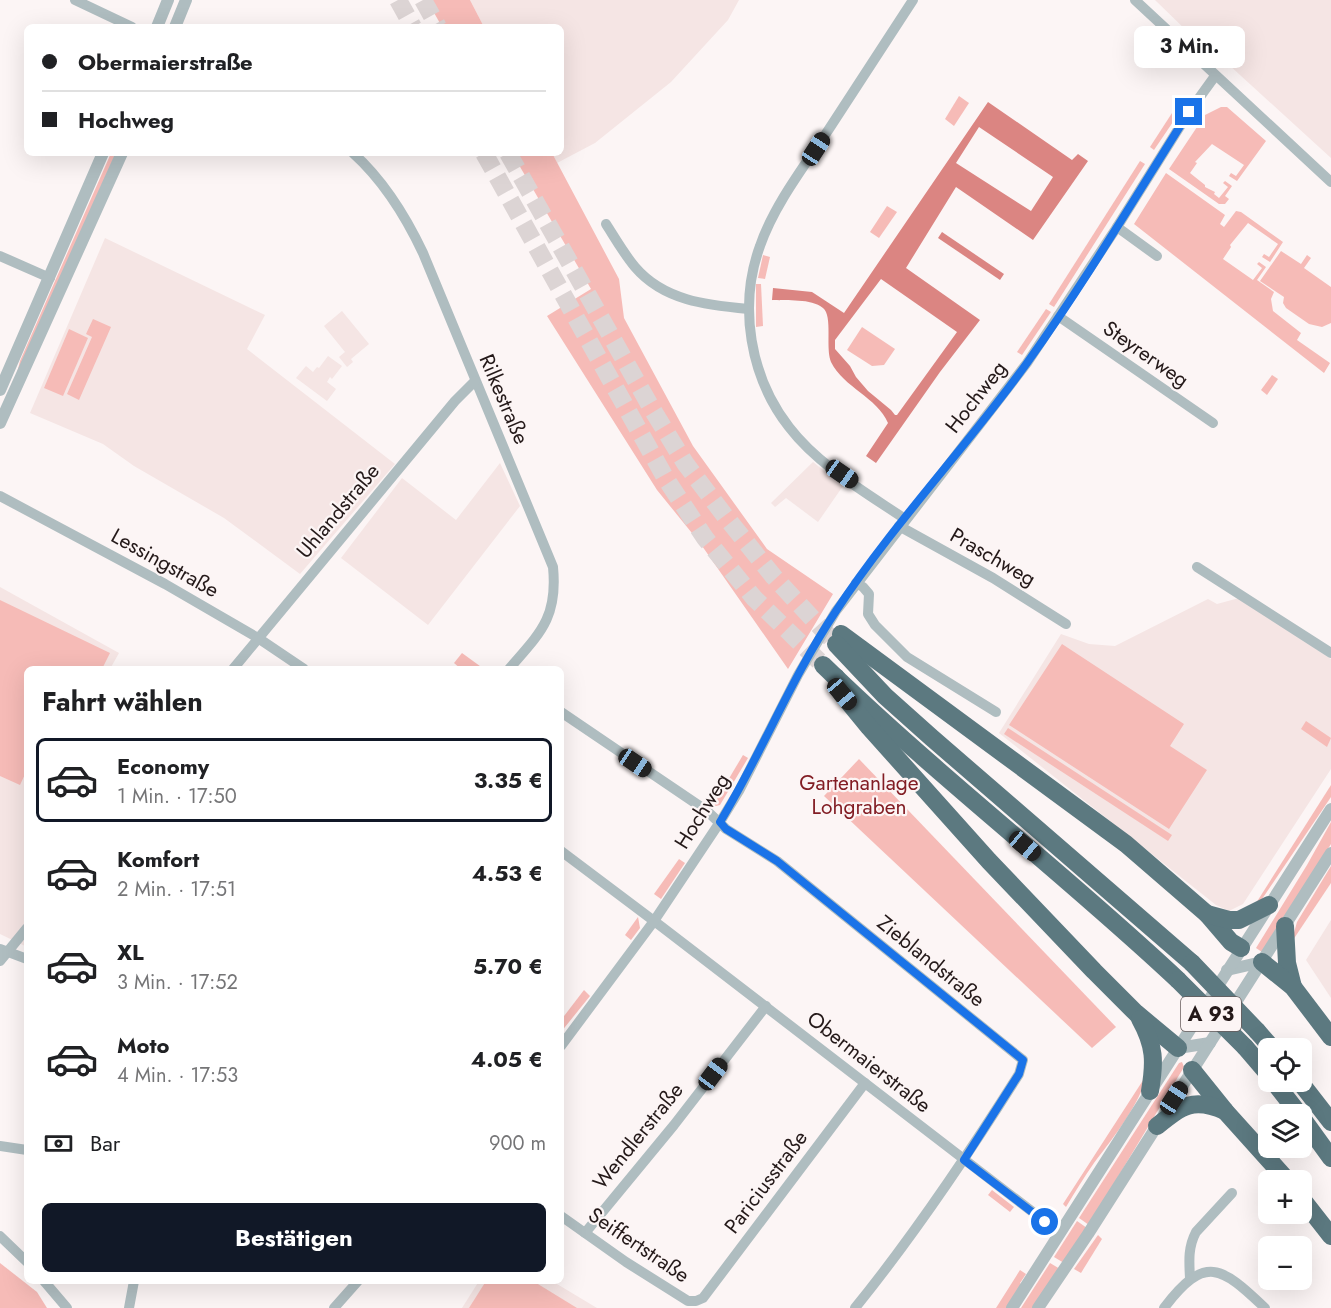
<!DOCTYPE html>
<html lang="de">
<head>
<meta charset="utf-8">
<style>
  :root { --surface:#fff; --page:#f6f6f6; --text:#202124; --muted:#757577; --line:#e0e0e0; --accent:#111827 }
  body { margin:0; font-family:Jost,sans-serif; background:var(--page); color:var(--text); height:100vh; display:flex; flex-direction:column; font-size:22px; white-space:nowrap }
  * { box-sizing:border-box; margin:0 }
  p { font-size:20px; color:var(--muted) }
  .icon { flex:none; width:33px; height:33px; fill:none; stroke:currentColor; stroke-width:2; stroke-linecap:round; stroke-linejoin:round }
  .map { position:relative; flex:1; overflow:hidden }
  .side { position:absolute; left:24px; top:666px; width:540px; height:618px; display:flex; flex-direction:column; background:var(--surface); border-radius:9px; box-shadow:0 6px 24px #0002 }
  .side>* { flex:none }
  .banner { position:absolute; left:24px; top:24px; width:540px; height:132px; border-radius:9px; box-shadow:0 6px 24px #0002; display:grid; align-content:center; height:132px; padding:0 18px; background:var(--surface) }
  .tools { position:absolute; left:1258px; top:1038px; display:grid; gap:12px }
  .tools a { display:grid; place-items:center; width:54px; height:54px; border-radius:9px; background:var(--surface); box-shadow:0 6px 24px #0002; font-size:30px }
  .end { position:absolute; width:27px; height:27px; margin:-14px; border:8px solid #1a73e8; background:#fff; box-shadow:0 0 0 3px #fff }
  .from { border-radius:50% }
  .bubble { position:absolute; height:42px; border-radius:9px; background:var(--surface); box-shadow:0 6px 24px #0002; font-size:20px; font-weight:700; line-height:42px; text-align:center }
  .car { position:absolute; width:18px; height:36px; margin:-18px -9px; border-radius:8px; box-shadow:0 0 4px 2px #0007; background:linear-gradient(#222 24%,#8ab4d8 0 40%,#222 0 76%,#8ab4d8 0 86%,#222 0) }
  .banner b { display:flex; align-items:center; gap:21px; height:57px; font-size:22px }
  .banner b+b { border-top:2px solid var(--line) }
  .banner i { width:15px; height:15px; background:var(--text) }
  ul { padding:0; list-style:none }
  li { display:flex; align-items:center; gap:18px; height:84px; margin:0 12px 9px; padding:0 6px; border:3px solid transparent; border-radius:9px }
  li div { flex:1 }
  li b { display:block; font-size:22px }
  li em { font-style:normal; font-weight:700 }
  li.active { border-color:var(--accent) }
  li>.icon { width:54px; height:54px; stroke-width:1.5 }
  h2 { padding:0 18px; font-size:27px; line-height:72px }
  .pay { display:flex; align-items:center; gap:15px; height:66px; padding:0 18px; font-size:22px }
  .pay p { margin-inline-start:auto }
  .primary-button { display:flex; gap:12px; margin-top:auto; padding:12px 18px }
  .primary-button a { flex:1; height:69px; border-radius:9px; background:var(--accent); color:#fff; font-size:24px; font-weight:700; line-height:69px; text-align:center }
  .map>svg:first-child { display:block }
</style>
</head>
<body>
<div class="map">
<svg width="1331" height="1308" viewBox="0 0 1331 1308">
  <rect width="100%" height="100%" fill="#fcf5f5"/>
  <g fill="#f5e5e4">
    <path d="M470,0H739L728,20L671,82L595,143L557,163L552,153H561V27H484Z"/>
    <path d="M1155,0H1331V158L1193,32L1190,34Z"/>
    <path d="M105,238L265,315L247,349L395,464L300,574L224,518L134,466L103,444L30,413Z"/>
    <path d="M342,311L369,344L351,359L353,362L347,367L339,357L345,352L324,326Z"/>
    <path d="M328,356L342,366L332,379L330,377L327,382L336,389L327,401L296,378L306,366L313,372L317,367L319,368Z"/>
    <path d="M813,462L843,486L818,522L786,498L775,507L771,503Z"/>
    <path d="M500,463L520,506L428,625L341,558L402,478L456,520Z"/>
    <path d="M0,587L119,653L110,669H27V947L0,934Z"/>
    <path d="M1239,598L1331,659V769L1243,904L1229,911L1216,905L999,733L1061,634L1089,644L1115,646L1208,599L1217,604Z"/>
    <path d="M1331,920V998L1306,960Z"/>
    <path d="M479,1281H552L597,1308H462Z"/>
  </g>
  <g fill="#f6bbb7">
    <path d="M427,0H470L484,27H442Z"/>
    <path d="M959,96L969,103L954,126L945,119Z"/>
    <path d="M1221,107H1227L1266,141L1237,181L1229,176L1231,173L1236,176L1244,165L1212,144L1195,162L1197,163L1190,173L1205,185V187L1215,192L1214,194L1219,198L1228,187L1223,183L1225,181L1232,186L1225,196L1229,199L1225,204H1219L1169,169L1205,115Z"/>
    <path d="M1172,113L1177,116L1154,150L1150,147Z"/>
    <path d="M111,153H116L16,377L20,361Z"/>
    <path d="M512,153H552L619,279L624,318L693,446L767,549L833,594L788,669L700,543L657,490L547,316L591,289Z"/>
    <path d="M1140,161L1145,164L1054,307L1049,304Z"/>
    <path d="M1166,173L1225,215L1220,224L1224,227L1236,211L1241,212L1283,242L1270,262L1262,257L1264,254L1269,257L1278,244L1248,223L1230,245L1231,247L1223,259L1253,280L1262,268L1257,264L1259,262L1266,267L1257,280L1274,292L1271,299L1273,311L1301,333L1297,340L1330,363L1324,373L1134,224Z"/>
    <path d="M887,206L897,212L879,238L870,232Z"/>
    <path d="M1281,251L1301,264L1307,255L1311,258L1304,268L1331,287V323L1322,327L1309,324L1286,308L1283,303L1284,297L1260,281Z"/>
    <path d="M763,255L770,257L765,279L758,278Z"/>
    <path d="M756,284H761L763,326L756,327Z"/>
    <path d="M1046,309L1051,312L1022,355L1017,352Z"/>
    <path d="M93,319L111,327L79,400L67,394L92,337L86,334Z"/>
    <path d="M862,327L895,349L884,365L872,366L847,350Z"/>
    <path d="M69,329L88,338L63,396L44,388Z"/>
    <path d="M1272,375L1278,379L1267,395L1261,390Z"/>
    <path d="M0,600L110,653L102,669H27V770L20,785L0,776Z"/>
    <path d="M1062,644L1184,724L1170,746L1207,770L1169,829L1009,725Z"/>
    <path d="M462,653L484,669H461L454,663Z"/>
    <path d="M1306,721L1331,738L1327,747L1301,729Z"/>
    <path d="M1008,728L1172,835L1168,841L1004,734Z"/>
    <path d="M743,755L748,758L720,805L712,807Z"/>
    <path d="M859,759L1116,1027L1092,1048L824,796Z"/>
    <path d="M1331,785V797L1258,905L1251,911Z"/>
    <path d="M1331,822V844L1262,952L1256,948L1307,865Z"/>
    <path d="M679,859L685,863L661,899L654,894Z"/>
    <path d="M1331,866V883L1291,943L1297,922Z"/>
    <path d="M638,917L640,928L631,940L625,935Z"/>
    <path d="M584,990L590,996L561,1032V1020Z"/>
    <path d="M1182,1062L1184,1067L1089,1225L1079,1218L1179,1063Z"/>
    <path d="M1149,1071C1138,1107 1116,1134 1094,1163C1084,1177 1075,1192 1066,1207L1063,1204Z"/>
    <path d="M992,1190L1014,1207L1010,1212L988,1195Z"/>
    <path d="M1077,1221L1087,1228L1064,1263L1054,1257Z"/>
    <path d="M1098,1235L1102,1239L1081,1273L1074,1269Z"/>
    <path d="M0,1263L37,1292L47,1308H0Z"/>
    <path d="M1050,1263L1060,1269L1033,1308H1021Z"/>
    <path d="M1020,1270L1026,1274L1020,1283L1022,1285L1007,1308H996Z"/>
    <path d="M486,1281H533L577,1308H469Z"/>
  </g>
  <g fill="#db8582" fill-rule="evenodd">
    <path d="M988,102L1072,160L1078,154L1088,161L1033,240L956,187L906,268L980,320L940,372L876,463L866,456L888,423C877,397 844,388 831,362C825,348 833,316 823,308C811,298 787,301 772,300L773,288L812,292L844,313ZM979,127L1053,177L1031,211L956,163ZM881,279L957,332L897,415H895L891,410L868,391L856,377L850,366L835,349V340Z"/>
    <path d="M942,232L1004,274L1000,280L938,238Z"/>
  </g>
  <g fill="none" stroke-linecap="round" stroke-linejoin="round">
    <g stroke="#dcd4d4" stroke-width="18" stroke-dasharray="18 9" stroke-linecap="butt">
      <path d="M398,0L413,27"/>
      <path d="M423,0L438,27"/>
      <path d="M484,153L666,479L705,538L754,598L823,665"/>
      <path d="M508,153L652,409L685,463L725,516L774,577L836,644"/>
    </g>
    <g stroke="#afbdc0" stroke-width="10">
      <path d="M75,0L132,27"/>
      <path d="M1135,0L1331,182"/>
      <path d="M353,153C383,180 406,217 423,253L553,567C558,618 540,633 509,669"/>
      <path d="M606,224C615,238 624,254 635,267C664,301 707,305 749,309"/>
      <path d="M1117,227L1157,256"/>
      <path d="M0,256L50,278"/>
      <path d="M1058,316L1213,423"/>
      <path d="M0,496L165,584L258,638L304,669"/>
      <path d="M905,519C865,492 818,465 789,427C750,377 738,306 760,246C774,205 805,165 829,129C857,86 885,43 913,0"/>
      <path d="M899,526L993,578L1066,624"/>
      <path d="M1197,567L1331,653"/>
      <path d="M856,583L863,587L869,594L868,614L875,625L907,657L996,712"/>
      <path d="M233,669L455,401L475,381"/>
      <path d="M561,712L707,811L726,829L777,861L1023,1060L1019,1074C968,1155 915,1234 855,1308"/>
      <path d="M561,851L662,927L1060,1233"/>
      <path d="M0,949L27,959"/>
      <path d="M0,961L27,928"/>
      <path d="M561,1046L654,921L720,822L739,791L798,675L836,611L1027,363L1117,227L1189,112L1215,76"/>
      <path d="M0,1146L27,1150"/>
      <path d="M561,1216L626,1262L688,1301H696L703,1298L865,1083"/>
      <path d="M585,1233L674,1125L766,1006"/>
      <path d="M0,1236L27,1262"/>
      <path d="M1190,1278C1189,1261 1188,1247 1196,1232L1232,1193"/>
      <path d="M44,1281L67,1308"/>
      <path d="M129,1308L134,1281"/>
      <path d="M334,1308L358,1281"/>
      <path d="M1164,1308C1205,1254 1221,1266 1265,1308"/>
    </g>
    <g stroke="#afbdc0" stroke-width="12">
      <path d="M157,27L168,0"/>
      <path d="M175,27L186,0"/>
      <path d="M0,390L103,153"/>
      <path d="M0,423L122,153"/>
      <path d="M1227,970L1262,962"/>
      <path d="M1178,1048L1210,1043"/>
      <path d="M1012,1308L1331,809"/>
      <path d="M1038,1308L1088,1234L1331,853"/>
    </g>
    <g stroke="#5c7980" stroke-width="18">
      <path d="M841,634L1126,844L1207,914L1231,942L1241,948"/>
      <path d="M836,644L885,696L932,738L1192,963"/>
      <path d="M823,665C937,776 1063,872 1178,980"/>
      <path d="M836,677L842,694L869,727L989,861L1094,971L1136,1013L1178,1048"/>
      <path d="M1207,914L1229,920H1239L1269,905"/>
      <path d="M1285,926L1287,963L1293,987"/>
      <path d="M1262,962L1293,987L1331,1037"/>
      <path d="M1140,1019C1155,1046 1155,1062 1150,1091"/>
      <path d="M1257,1031L1272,1048"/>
      <path d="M1245,1047L1269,1075"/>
      <path d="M1192,1070L1225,1111L1287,1180"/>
      <path d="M1274,1082L1299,1114"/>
      <path d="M1300,1082L1331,1122"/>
      <path d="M1302,1118L1331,1158"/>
      <path d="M1157,1126C1182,1106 1193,1097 1225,1111"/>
      <path d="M1302,1199L1331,1236"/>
    </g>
    <g stroke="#5c7980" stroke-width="18">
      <path d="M1192,963L1257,1031"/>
      <path d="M1178,980L1245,1047"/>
    </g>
  </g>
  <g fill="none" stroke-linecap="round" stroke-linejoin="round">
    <path stroke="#1a73e8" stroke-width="8" d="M1045,1222L964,1160L1019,1074L1023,1060L777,861L726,829L720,822C762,753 791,678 836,611C893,524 966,448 1027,363C1085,282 1136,196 1189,112"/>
  </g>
  <g text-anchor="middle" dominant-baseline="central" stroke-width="4.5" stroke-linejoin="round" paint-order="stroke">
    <rect fill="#fcf5f5" stroke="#655b5b" stroke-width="1.5" x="1181" y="997" width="60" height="34" rx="4.5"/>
    <g font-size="20" font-weight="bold" fill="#241919">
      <text x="1211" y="1014">A 93</text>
    </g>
    <g font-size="21" fill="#241919" stroke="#fcf5f5">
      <text transform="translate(1146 354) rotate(35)">Steyrerweg</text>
      <text transform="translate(976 397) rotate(-52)">Hochweg</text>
      <text transform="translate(504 399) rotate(67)">Rilkestraße</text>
      <text transform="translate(338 511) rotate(-50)">Uhlandstraße</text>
      <text transform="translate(993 557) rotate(30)">Praschweg</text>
      <text transform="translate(165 563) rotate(29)">Lessingstraße</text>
      <text transform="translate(702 811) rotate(-58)">Hochweg</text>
      <text transform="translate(931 961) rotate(39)">Zieblandstraße</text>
      <text transform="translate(869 1062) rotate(38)">Obermaierstraße</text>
      <text transform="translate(638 1136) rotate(-51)">Wendlerstraße</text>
      <text transform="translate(766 1182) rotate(-53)">Pariciusstraße</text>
      <text transform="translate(639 1245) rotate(34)">Seiffertstraße</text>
    </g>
    <g font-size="21" fill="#821d24" stroke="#fcf5f5">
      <text x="859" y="783">Gartenanlage<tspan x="859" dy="24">Lohgraben</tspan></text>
    </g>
  </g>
</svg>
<div class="tools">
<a><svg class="icon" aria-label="locate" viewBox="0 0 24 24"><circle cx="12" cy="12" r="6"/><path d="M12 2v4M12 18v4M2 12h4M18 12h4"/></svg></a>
<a><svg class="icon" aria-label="layers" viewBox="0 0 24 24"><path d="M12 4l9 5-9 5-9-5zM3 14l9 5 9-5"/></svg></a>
<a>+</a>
<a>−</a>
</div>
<i class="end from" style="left:1045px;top:1222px"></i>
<i class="end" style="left:1189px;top:112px"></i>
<div class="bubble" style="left:1134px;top:26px;width:111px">3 Min.</div>
<i class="car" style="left:816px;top:149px;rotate:33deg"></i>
<i class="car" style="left:842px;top:474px;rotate:125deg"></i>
<i class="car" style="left:842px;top:694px;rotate:140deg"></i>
<i class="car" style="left:635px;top:763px;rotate:124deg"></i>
<i class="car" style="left:1025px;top:846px;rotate:130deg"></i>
<i class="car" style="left:713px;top:1074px;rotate:37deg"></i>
<i class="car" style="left:1174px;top:1098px;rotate:33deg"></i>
<div class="banner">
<b><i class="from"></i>Obermaierstraße</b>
<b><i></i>Hochweg</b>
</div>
<section class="side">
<h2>Fahrt wählen</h2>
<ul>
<li class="active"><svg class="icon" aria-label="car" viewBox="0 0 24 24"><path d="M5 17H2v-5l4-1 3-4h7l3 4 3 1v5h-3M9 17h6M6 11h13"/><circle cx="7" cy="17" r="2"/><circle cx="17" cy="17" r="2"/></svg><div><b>Economy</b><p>1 Min. · 17:50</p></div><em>3.35 €</em></li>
<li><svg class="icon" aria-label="car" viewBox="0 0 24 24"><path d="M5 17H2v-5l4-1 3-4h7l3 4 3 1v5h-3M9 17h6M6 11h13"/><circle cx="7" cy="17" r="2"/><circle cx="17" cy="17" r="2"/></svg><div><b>Komfort</b><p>2 Min. · 17:51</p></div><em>4.53 €</em></li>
<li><svg class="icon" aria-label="car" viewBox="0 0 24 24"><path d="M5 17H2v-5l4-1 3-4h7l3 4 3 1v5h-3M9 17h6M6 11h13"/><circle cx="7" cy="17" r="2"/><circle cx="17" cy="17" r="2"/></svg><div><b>XL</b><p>3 Min. · 17:52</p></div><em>5.70 €</em></li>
<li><svg class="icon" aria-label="car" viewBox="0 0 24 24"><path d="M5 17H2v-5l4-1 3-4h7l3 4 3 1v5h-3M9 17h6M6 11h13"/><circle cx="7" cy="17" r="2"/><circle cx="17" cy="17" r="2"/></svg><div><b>Moto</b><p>4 Min. · 17:53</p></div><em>4.05 €</em></li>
</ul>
<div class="pay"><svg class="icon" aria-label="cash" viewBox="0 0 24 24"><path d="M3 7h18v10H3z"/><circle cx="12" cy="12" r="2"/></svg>Bar<p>900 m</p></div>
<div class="primary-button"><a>Bestätigen</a></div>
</section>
</div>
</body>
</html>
